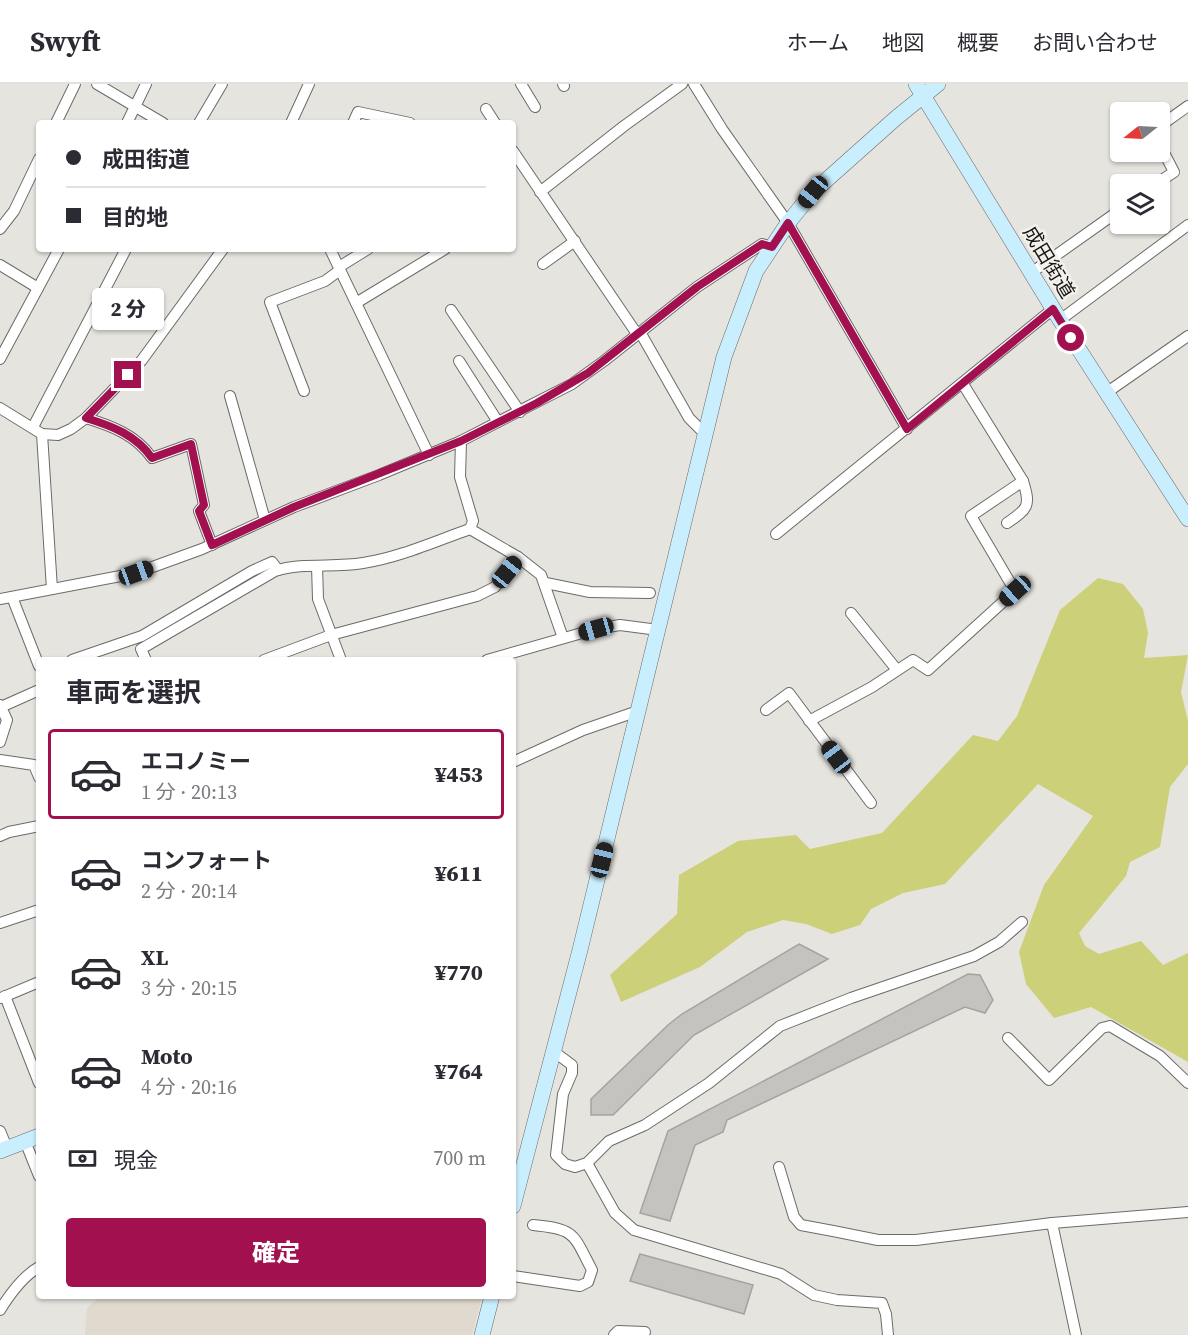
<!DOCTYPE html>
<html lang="ja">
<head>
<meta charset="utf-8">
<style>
  :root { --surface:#fff; --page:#f7f7f7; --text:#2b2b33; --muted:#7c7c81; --line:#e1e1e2; --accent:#a31050 }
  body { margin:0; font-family:"Source Serif 4","Noto Sans JP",serif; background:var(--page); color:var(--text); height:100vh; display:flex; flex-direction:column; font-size:22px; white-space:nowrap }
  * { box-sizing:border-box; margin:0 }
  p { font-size:20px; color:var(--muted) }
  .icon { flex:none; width:33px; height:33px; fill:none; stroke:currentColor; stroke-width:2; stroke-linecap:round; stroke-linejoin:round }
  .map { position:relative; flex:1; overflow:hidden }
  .drawer { position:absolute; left:36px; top:573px; width:480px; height:642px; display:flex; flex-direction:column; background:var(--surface); border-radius:6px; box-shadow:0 2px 4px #0004 }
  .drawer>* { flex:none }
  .hud { position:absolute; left:36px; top:36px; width:480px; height:132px; border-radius:6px; box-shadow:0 2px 4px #0004; display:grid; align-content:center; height:132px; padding:0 30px; background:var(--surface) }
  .needle { width:39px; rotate:252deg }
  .tools { position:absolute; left:1110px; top:18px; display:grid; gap:12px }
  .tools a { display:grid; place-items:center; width:60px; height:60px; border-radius:6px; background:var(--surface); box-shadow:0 2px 4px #0004; font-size:30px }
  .end { position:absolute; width:27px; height:27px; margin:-14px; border:8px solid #a31050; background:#fff; box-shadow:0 0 0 3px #fff }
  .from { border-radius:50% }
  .bubble { position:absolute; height:42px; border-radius:6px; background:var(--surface); box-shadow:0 2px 4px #0004; font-size:20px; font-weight:800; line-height:42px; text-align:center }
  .car { position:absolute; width:18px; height:36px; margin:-18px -9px; border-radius:8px; box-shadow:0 0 4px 2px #0007; background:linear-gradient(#222 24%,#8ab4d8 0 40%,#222 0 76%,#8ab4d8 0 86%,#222 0) }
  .hud b { display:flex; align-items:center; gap:21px; height:57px; font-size:22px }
  .hud b+b { border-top:2px solid var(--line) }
  .hud i { width:15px; height:15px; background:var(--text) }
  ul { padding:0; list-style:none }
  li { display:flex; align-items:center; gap:18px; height:90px; margin:0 12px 9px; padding:0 18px; border:3px solid transparent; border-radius:6px }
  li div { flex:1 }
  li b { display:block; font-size:22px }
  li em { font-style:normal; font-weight:800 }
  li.current { border-color:var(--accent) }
  li>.icon { width:54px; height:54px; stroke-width:1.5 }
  h2 { padding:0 30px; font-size:27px; line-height:72px }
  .pay { display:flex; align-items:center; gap:15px; height:66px; padding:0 30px; font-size:22px }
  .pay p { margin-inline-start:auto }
  .cta { display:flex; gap:12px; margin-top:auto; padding:12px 30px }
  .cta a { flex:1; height:69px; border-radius:6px; background:var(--accent); color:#fff; font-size:24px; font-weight:800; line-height:69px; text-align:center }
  header { display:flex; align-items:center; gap:36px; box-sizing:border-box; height:84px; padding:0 30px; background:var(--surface); border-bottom:2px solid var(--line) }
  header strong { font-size:28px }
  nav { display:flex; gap:33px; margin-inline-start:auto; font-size:21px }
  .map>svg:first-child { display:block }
</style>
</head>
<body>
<header>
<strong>Swyft</strong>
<nav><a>ホーム</a><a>地図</a><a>概要</a><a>お問い合わせ</a></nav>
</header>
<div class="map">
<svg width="1188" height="1251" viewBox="0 0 1188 1251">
  <rect width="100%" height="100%" fill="#e6e4df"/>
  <path fill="#dfd9ce" d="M100,1212H482L472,1251H85L87,1224Z"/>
  <path fill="#ccd078" d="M1098,494L1123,500L1143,525L1148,549L1144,574L1188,571L1181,608L1188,637V680L1170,703L1160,763L1130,778L1126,792L1079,849L1085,862L1099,870L1141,857L1163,881L1188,869V978L1091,923L1054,934L1026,900L1019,868L1044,801L1093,732L1038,700L945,800L903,809L871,825L860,841L832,850L806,840L783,836L747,848L700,883L621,918L610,891L677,830L679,791L738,757L796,751L810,765L882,749L973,651L998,657L1017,632L1060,526Z"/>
  <g fill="#c5c3bf" stroke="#a5a39f" stroke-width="1.5">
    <path d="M799,860L828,875L694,951L613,1031H591V1015L668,941L682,930Z"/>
    <path d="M968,890L980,891L993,916L985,929L965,923L727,1036L723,1048L695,1061L670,1137L640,1129L668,1047Z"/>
    <path d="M640,1170L753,1201L744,1230L630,1197Z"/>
  </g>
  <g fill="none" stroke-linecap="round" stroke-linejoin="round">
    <defs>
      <g id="street">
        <path d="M97,0L163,39"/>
        <path d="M521,0L535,23"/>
        <path d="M563,0L564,2"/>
        <path d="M694,0L722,45L788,139L907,345"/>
        <path d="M486,25L495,39"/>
        <path d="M56,39L75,0"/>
        <path d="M127,39L146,0"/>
        <path d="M199,39L222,0"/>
        <path d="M291,39L309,0"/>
        <path d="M353,39L358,28L410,39"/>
        <path d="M1160,42L1188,22"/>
        <path d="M513,67L637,250"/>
        <path d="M1156,100L1174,88L1160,61"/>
        <path d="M540,108L624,42L682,0"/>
        <path d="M0,145L14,127L39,75"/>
        <path d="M330,165L429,371"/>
        <path d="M543,180L575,157"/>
        <path d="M0,181L38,204"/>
        <path d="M339,183L368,165"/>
        <path d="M1031,189L1120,126"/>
        <path d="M356,219L445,165"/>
        <path d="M451,226L520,328"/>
        <path d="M1060,236L1188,141"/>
        <path d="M640,248L689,334L706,351"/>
        <path d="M0,275L59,165"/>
        <path d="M459,277L498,338"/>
        <path d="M963,300L1023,397C1031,422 1028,425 1007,439"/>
        <path d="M304,307L270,218L325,197L340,186"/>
        <path d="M1106,309L1188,252"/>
        <path d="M230,312L265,436"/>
        <path d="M0,324L42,350L52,505"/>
        <path d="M86,334C112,342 136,351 152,374L191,360L204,421L199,427L212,461"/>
        <path d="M33,343L126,165"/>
        <path d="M42,350L58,351L71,345L86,334L142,276L223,165"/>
        <path d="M470,445L473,437L460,393L461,357L572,300L604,277L697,203L762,160L772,163"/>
        <path d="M776,450L1053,225"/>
        <path d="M317,482L318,515L341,576"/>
        <path d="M546,499L590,508L650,509"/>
        <path d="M12,513L39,582"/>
        <path d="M0,515L136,489L202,465L294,423L379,391L461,357"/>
        <path d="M851,529L897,586"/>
        <path d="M72,576L142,552L252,487L272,478L278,486"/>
        <path d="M146,576L141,565L275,487C303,478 334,484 363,479C398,474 436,457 470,445L518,473L541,491L563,554"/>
        <path d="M264,576L331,551L477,512L495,503L518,473"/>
        <path d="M487,576L596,545L620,541L658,546"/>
        <path d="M0,621L7,636L0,658"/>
        <path d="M1,623L39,606"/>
        <path d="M766,626L789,609L871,719"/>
        <path d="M809,637L872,603L913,576L928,586L1015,507L971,432L1023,397"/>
        <path d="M0,676L34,681L39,693"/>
        <path d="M513,678L583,646L638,627"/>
        <path d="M0,752L9,748L39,742"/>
        <path d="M0,839L39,826"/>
        <path d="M5,912L39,999"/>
        <path d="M1,914L39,898"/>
        <path d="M1008,954L1049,996L1102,944L1110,942L1160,972L1188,999"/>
        <path d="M553,967L572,981V989L563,1010L556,1071L565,1080L575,1083L587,1079L609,1057L645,1041L709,999L780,942L851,914L974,872L999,858L1022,838"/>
        <path d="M0,1047L7,1064"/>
        <path d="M25,1057L39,1092"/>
        <path d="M587,1079L615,1129L634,1146L781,1190L814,1211L837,1216L882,1219L886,1230L888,1251"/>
        <path d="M779,1083L794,1133L801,1141L833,1147L878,1156H916L1052,1139L1076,1251"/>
        <path d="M1052,1139L1188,1128"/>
        <path d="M513,1192L580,1202L588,1198L592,1186C573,1150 576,1145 533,1141"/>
        <path d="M0,1226C10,1210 23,1192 39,1183"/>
        <path d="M614,1251L618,1247L645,1248"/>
      </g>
      <g id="secondary">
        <path d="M916,0L1060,236L1188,435"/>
        <path d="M0,1067L39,1052"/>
        <path d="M513,1122L580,866L724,273L756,187L788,139L813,108L896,34L938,0"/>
        <path d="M482,1251L492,1212"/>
      </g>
    </defs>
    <use href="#street" stroke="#6d6b67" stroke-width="12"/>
    <use href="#secondary" stroke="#6d6b67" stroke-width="16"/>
    <use href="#street" stroke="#fff" stroke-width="10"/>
    <use href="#secondary" stroke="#c9eefe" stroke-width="15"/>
  </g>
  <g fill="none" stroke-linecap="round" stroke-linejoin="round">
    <path stroke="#a31050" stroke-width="8" d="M128,291L86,334C112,342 136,351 152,374L191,360L204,421L199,427L212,461L294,423L461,357L537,319L588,289L697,203L762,160L772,163L788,139L907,345L1053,225L1071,254"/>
  </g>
  <g text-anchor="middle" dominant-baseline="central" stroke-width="5" stroke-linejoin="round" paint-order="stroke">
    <g font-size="20" fill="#181716" stroke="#f3f1ec">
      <text transform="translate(1049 178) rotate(59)">成田街道</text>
    </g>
  </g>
</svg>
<div class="tools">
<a><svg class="needle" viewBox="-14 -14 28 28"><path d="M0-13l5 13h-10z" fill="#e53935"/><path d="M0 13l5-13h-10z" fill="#7c7c81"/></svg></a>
<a><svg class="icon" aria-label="layers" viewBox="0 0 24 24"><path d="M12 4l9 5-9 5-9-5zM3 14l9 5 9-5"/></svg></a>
</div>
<i class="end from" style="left:1071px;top:254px"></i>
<i class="end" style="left:128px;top:291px"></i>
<div class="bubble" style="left:92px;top:204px;width:72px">2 分</div>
<i class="car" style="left:813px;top:108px;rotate:219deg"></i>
<i class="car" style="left:507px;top:488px;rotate:39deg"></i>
<i class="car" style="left:136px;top:489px;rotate:70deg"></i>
<i class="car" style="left:1015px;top:507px;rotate:228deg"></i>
<i class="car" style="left:596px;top:545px;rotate:254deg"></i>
<i class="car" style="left:836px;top:673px;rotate:323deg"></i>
<i class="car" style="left:602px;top:776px;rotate:14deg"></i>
<div class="hud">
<b><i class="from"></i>成田街道</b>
<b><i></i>目的地</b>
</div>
<section class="drawer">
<h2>車両を選択</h2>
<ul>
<li class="current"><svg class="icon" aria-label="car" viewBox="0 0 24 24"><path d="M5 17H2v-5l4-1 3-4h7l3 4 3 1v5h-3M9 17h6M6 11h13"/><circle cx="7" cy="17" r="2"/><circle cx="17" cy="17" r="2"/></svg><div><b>エコノミー</b><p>1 分 · 20:13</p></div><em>¥453</em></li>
<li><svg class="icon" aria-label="car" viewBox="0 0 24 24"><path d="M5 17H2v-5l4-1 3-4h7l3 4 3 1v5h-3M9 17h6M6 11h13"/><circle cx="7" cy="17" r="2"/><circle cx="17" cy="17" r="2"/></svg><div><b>コンフォート</b><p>2 分 · 20:14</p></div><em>¥611</em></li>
<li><svg class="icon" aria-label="car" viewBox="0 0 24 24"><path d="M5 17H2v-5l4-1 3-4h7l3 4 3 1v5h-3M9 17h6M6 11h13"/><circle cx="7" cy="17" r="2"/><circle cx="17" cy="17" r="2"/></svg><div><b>XL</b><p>3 分 · 20:15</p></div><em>¥770</em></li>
<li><svg class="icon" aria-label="car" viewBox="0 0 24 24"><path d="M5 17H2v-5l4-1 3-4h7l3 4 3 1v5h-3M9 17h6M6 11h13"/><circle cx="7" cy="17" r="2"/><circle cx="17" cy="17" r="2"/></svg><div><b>Moto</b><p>4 分 · 20:16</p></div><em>¥764</em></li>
</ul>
<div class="pay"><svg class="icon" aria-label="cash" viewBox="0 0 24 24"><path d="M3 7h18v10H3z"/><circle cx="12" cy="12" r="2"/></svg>現金<p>700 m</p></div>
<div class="cta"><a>確定</a></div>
</section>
</div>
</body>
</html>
